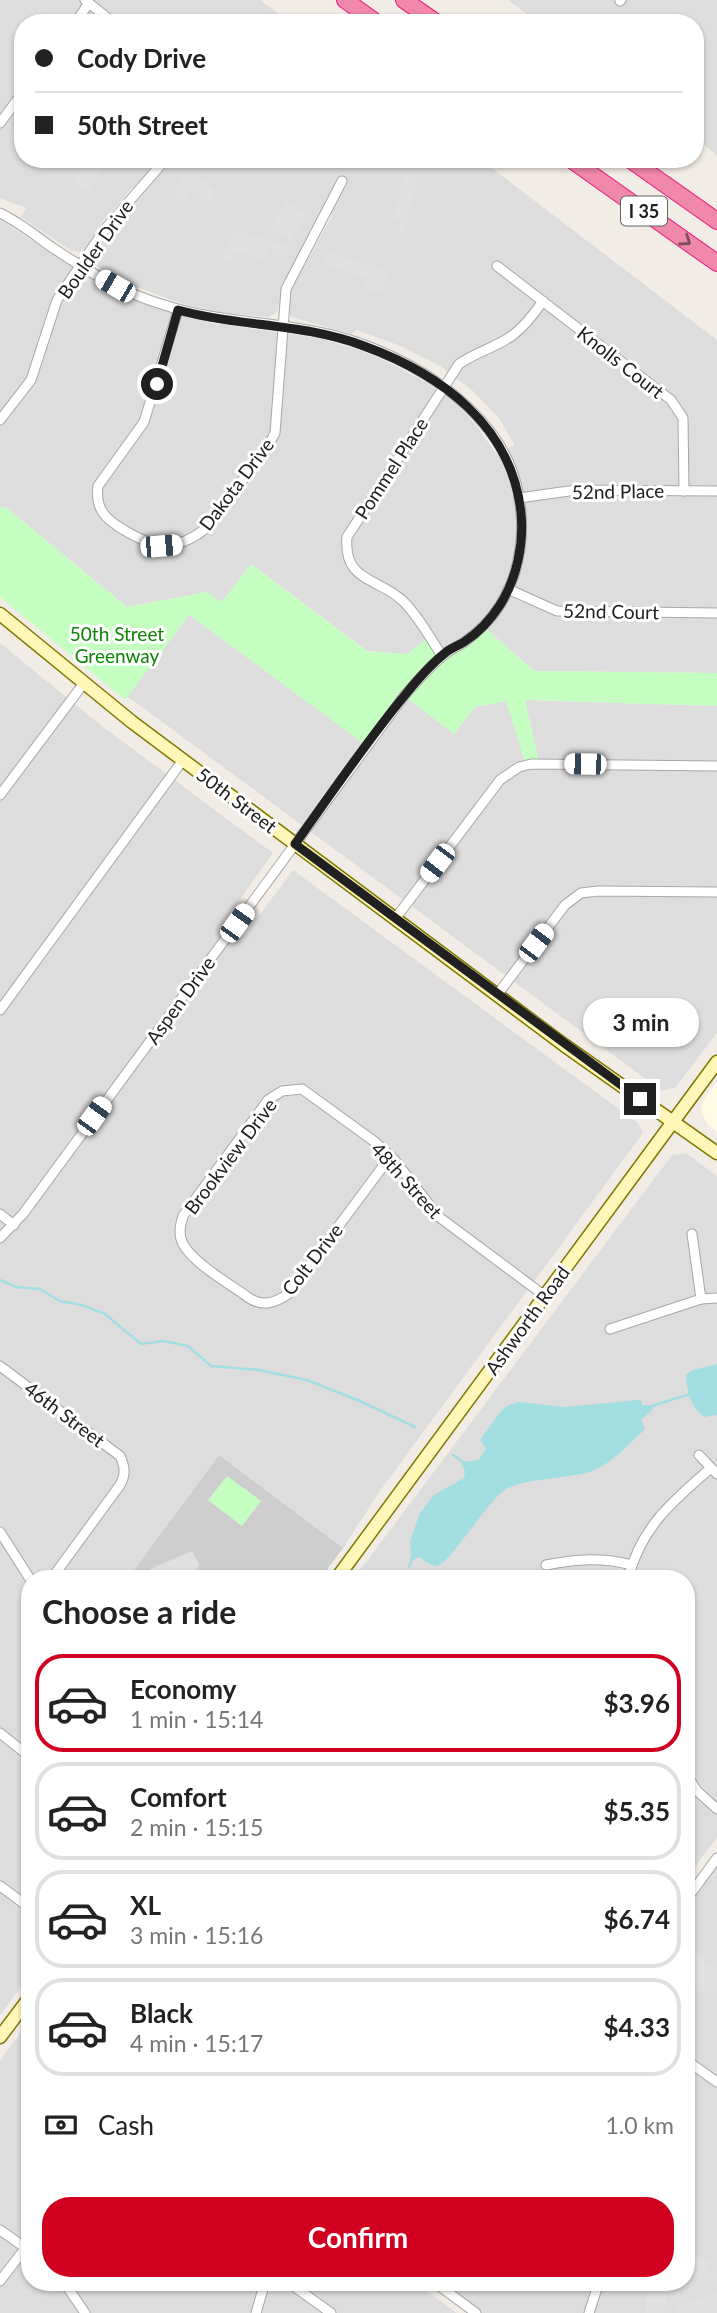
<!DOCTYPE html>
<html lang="en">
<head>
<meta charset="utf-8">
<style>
  :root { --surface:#fff; --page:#f6f6f6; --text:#222; --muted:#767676; --line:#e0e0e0; --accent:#d10021 }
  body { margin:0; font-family:Lato,sans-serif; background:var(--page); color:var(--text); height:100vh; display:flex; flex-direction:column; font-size:26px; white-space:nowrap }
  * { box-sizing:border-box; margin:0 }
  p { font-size:23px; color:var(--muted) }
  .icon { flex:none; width:38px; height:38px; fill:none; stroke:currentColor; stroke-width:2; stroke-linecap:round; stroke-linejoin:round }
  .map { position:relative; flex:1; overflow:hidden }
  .sheet { position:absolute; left:21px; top:1570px; width:674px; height:721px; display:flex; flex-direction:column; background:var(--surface); border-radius:28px; box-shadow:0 2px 5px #0004 }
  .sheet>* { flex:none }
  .banner { position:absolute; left:14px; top:14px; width:690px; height:154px; border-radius:28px; box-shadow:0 2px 5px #0004; display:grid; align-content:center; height:154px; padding:0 21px; background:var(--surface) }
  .end { position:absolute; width:32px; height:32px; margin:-16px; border:9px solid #202020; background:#fff; box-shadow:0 0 0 4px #fff }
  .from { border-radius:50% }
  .bubble { position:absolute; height:49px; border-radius:24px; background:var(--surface); box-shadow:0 2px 5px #0004; font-size:23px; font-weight:700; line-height:49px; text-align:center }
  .car { position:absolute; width:21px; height:42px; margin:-21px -10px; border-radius:9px; box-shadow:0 0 5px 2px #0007; background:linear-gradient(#fff 24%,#345 0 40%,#fff 0 76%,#345 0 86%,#fff 0) }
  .banner b { display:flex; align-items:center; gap:24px; height:66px; font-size:26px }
  .banner b+b { border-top:2px solid var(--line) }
  .banner i { width:18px; height:18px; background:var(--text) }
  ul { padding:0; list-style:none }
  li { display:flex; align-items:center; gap:21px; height:98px; margin:0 14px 10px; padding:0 7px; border:4px solid var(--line); border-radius:28px }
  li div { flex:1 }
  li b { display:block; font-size:26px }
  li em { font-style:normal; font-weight:700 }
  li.on { border-color:var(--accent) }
  li>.icon { width:63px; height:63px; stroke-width:1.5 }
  h2 { padding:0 21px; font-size:32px; line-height:84px }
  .pay { display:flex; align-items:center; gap:18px; height:77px; padding:0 21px; font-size:26px }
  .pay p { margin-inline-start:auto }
  .button { display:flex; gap:14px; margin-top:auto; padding:14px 21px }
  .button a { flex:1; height:80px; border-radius:28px; background:var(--accent); color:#fff; font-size:28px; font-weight:700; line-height:80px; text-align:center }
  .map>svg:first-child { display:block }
</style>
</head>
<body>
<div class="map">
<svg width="717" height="2313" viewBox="0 0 717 2313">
  <rect width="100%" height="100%" fill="#f2ece6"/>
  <g fill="#dedddd">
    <path d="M0,0H260L292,23H23V159H480L717,340V673L534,671L483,626L447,651L407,654L367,651L251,564L222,603L207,592L127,607L7,508L0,507V220L93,279L142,303L211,323L318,338L360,350L384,360L427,383L454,402L476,425L496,454L515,445L498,417L473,391L440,366L401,346L356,330L352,334L291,317L289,312L291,290L333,214L323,211L284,281L277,312L268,317L218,312L180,303L129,284L97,266L95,255L118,222L143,193L133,187L103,221L86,248L80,252L72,251L21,217L26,208L0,198Z"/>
    <path d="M508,0H717V155L695,138V23H539Z"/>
    <path d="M189,615L404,696L454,733L475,707L506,701L539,763L525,700L717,706V1033L676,1087L662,1091L127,696Z"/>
    <path d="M0,643L103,727L273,853L224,922L244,936L293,870L638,1123L643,1133L380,1491L343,1548L219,1455L128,1578H30V1975L0,2015Z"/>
    <path d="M686,1153L717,1176V1837L686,1879V1578H354L672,1155Z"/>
    <path d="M717,1858V2313H476L434,2282H686V1894Z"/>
    <path d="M30,2020V2282H414L457,2313H0V2061Z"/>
  </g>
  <path fill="#fffae2" d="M717,1082V1132L707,1124L701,1110L703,1101Z"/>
  <path fill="#cecece" d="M219,1455L343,1548L321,1578H128Z"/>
  <g fill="#c5fec1">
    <path d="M0,507L7,508L127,607L207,592L222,602L251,564L367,651L407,654L429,637L442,656L483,626L534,671L717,673V706L525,700L539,764L526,765L506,701L475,707L454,734L404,696L367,746L189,615L125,700L0,597Z"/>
    <path d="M227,1476L261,1501L242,1526L208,1500Z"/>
  </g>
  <g fill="#e0e0e0">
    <path d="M88,159L103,169L88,192L73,182Z"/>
    <path d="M189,170L217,192L209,203L191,190L183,201L172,193Z"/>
    <path d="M404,174L418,177L404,233L398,231L400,221L393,219L398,200L404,201L405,198L399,196Z"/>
    <path d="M286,200L306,215L291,240L270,228Z"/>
    <path d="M233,230L289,247L286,258L271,254L272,248L269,247L265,260L235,252L232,262L222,259Z"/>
    <path d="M328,253L369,265L367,272L369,273L371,265L388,270L382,294L364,289L367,278L325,266Z"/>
    <path d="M192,1551L199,1565L192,1578H156L150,1569Z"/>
    <path d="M694,1953L717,1970V1992L714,1995L686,1974V1963Z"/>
    <path d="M686,2253L710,2262L705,2272L717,2273V2280L710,2281L686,2275Z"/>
    <path d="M648,2282H668L665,2313H645Z"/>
    <path d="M717,2293V2313H677L674,2306Z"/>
  </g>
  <g fill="#a3dee3">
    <path d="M717,1364V1415L704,1417C692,1409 686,1390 686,1375L693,1370Z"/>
    <path d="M638,1400L642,1401V1407L652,1406L653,1409L641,1420L645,1429C632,1442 607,1467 590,1472C568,1478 521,1479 505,1490C487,1501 450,1564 437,1566C432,1567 423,1559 418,1557L413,1560L410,1568L408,1567L411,1557L410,1541L420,1513L434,1495L464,1478L465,1471L461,1464L463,1462L479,1460L486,1448L480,1440L501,1411L509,1405L520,1402L565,1407Z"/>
  </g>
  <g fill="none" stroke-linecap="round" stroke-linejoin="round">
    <g stroke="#a3dee3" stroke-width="2.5">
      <path d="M0,1280L16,1287L40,1289L60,1301L82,1305L105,1314L141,1344L163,1341L188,1346L211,1366L259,1370L307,1380L362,1402L415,1427"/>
      <path d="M639,1407L652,1406L693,1393"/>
      <path d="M453,1455L465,1463"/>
    </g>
    <defs>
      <g id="minor">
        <path d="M85,0L114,23"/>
        <path d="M620,1L621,0"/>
        <path d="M75,23L89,3"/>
        <path d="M0,123L23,92"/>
        <path d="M0,213C19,222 36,236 53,248C88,271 121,292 161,304C212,321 265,321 318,332C397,347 497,404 517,487C526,526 522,571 500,605C491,620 477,633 463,643C457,647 450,649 445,654C430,666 417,681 404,696L23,1214L0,1238"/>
        <path d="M497,266L671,400L683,418L684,491"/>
        <path d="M178,310L144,422L98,486C95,509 105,519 124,530C153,548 176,552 205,529L267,448L275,433L286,289L342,181"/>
        <path d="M0,420L31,380L57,300L105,229L166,159"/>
        <path d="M519,498L576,490L717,491"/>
        <path d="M508,589L557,611L717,613"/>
        <path d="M442,656C430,638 419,617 404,602C379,577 343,583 347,537L459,364C476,352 497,347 513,335C525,326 534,314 543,301"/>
        <path d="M0,795L84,683"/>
        <path d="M395,919L500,780L519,767L531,764L717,766"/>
        <path d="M497,995L565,905L581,893L598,891L717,892"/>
        <path d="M0,1010L183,760"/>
        <path d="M393,1158L384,1165L288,1294C275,1303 263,1307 249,1298C230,1284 194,1264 183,1244C178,1235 180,1225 183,1216L268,1100L282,1091L302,1089L375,1142L393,1158L439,1217L545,1296"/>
        <path d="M0,1214L14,1225"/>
        <path d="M692,1234L701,1299"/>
        <path d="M610,1329L701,1299L717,1298"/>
        <path d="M0,1366L120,1456C125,1467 126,1474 120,1485L52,1578"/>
        <path d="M699,1455L717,1474"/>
        <path d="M0,1532L30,1579"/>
        <path d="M546,1565C576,1559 602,1557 632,1565"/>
        <path d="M628,1578C642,1526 672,1502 711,1468"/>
        <path d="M0,1733L30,1757"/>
        <path d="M686,1774L697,1791L717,1809"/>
        <path d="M0,1886L30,1908"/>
        <path d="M686,1900L717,1858"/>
        <path d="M686,2060L717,2082"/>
        <path d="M0,2230L30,2251"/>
        <path d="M0,2281L30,2242"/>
        <path d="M64,2282L85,2313"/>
        <path d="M288,2282L331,2313"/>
        <path d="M434,2282L476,2313"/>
        <path d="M256,2313L265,2282"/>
        <path d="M589,2313L599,2282"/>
      </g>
      <g id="secondary">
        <path d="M0,614L132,722L564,1045L717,1153"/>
        <path d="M337,1578L717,1062"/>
        <path d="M0,2037L30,1997"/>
      </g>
      <g id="motorway">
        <path d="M345,0L377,23"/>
        <path d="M404,0L437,23"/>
        <path d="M570,159L717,263"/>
        <path d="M629,159L717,221"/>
      </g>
    </defs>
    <use href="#minor" stroke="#a7a7a7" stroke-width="11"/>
    <use href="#secondary" stroke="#7f7800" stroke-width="15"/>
    <use href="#motorway" stroke="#eb1882" stroke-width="18"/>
    <use href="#minor" stroke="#fff" stroke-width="9"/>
    <use href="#secondary" stroke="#fff7b7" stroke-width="12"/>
    <use href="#motorway" stroke="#ef88ab" stroke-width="16"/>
  </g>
  <defs><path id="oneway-chevron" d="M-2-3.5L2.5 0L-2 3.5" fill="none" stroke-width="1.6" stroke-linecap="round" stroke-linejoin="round" transform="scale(1.75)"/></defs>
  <use stroke="#7d4f5f" href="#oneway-chevron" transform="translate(686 241) rotate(35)"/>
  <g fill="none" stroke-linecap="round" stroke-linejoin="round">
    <path stroke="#202020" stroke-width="9" d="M157,384L178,310C239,327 304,323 364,346C441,374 512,426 521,513C524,544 517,578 500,605C491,619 478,633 464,642C458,646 451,648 445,653C430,665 417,680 405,695C366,742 331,794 295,844L640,1099"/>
  </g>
  <g text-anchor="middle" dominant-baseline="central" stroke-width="6" stroke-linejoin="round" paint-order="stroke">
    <rect fill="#fff" stroke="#636363" stroke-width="2" x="621" y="196.5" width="46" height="29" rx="5"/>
    <g font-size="18" font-weight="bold" fill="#202020">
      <text x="644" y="211">I 35</text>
    </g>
    <g font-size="19" fill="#202020" stroke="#fff">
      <text transform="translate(95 249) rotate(-55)">Boulder Drive</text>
      <text transform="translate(621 362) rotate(38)">Knolls Court</text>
      <text transform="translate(391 468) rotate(-57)">Pommel Place</text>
      <text transform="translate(236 484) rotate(-53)">Dakota Drive</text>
      <text transform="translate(618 491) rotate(-1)">52nd Place</text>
      <text transform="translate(611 611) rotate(1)">52nd Court</text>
      <text transform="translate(237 800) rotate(37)">50th Street</text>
      <text transform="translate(180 1000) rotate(-54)">Aspen Drive</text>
      <text transform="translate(230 1156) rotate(-53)">Brookview Drive</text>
      <text transform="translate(407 1180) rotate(48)">48th Street</text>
      <text transform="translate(312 1259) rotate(-52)">Colt Drive</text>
      <text transform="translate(527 1320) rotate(-54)">Ashworth Road</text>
      <text transform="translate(65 1414) rotate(37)">46th Street</text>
    </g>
    <g font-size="19" fill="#0c8503" stroke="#fff">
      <text x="117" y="633">50th Street<tspan x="117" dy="22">Greenway</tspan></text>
    </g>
  </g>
</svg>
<i class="end from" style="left:157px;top:384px"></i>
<i class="end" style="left:640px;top:1099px"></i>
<div class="bubble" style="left:583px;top:998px;width:116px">3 min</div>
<i class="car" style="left:115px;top:286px;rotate:300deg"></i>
<i class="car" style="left:161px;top:546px;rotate:85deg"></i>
<i class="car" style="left:585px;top:764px;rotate:271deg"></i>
<i class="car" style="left:437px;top:863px;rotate:217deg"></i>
<i class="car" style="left:237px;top:923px;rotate:36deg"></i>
<i class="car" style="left:536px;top:943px;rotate:37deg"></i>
<i class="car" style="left:94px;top:1116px;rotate:36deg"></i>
<div class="banner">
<b><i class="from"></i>Cody Drive</b>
<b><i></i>50th Street</b>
</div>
<section class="sheet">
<h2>Choose a ride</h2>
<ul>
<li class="on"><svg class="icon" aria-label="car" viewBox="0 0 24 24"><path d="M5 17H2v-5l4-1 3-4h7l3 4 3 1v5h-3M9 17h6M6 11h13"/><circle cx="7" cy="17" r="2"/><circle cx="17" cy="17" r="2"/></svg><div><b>Economy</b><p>1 min · 15:14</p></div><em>$3.96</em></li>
<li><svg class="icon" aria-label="car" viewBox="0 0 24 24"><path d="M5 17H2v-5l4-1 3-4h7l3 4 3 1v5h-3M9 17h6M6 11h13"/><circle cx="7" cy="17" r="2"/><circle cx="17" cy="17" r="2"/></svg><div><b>Comfort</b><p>2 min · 15:15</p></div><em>$5.35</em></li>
<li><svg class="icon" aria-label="car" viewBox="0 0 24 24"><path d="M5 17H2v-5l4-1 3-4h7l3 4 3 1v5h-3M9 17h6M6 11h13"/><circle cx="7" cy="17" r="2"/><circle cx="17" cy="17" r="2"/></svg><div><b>XL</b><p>3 min · 15:16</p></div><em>$6.74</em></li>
<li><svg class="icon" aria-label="car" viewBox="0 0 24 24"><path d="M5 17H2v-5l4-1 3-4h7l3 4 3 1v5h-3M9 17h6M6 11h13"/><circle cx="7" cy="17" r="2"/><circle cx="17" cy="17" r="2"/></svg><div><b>Black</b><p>4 min · 15:17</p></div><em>$4.33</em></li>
</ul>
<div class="pay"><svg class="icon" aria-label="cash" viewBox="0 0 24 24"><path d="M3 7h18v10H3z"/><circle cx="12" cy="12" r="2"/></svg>Cash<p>1.0 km</p></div>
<div class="button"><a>Confirm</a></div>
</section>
</div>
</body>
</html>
